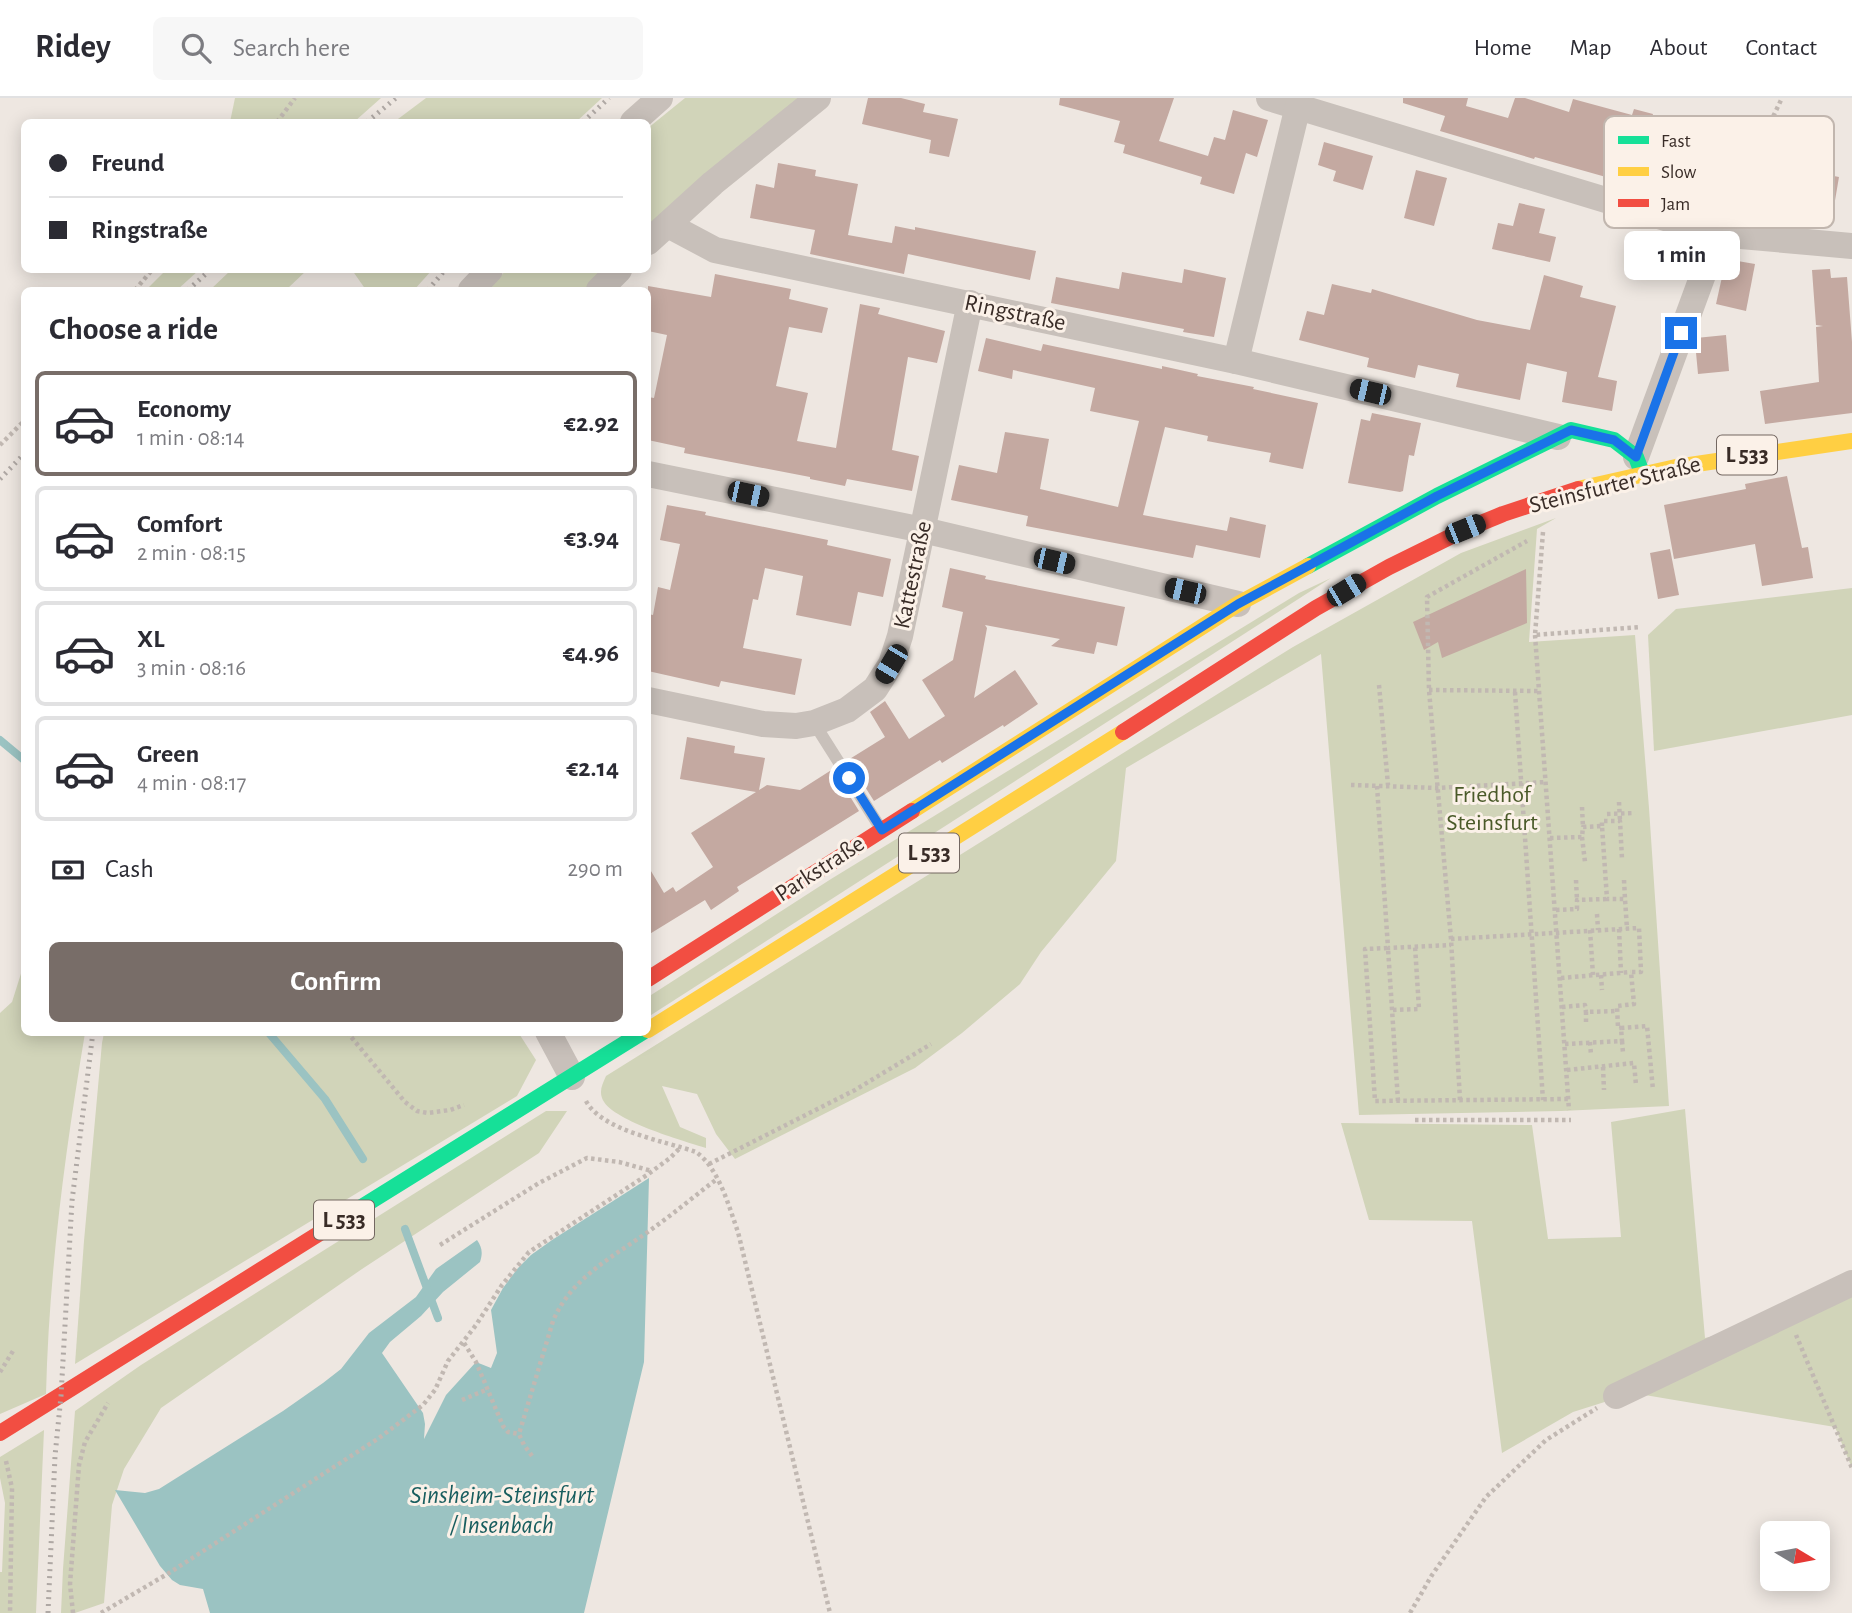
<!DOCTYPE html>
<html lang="en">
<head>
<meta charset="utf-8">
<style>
  :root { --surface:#fff; --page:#f7f7f7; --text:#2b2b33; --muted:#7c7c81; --line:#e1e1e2; --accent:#786d68 }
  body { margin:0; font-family:"Alegreya Sans",sans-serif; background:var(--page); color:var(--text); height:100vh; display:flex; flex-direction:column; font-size:26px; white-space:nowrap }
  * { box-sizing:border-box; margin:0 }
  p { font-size:23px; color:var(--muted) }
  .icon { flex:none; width:38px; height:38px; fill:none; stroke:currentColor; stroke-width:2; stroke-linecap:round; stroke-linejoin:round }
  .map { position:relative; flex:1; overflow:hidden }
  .side { position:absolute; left:21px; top:189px; width:630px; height:749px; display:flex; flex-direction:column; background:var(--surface); border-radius:10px; box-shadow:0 4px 18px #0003 }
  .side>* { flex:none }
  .hud { position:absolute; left:21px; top:21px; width:630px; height:154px; border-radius:10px; box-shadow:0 4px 18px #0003; display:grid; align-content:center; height:154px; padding:0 28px; background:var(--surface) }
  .needle { width:46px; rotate:100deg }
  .tools { position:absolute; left:1760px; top:1423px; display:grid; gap:14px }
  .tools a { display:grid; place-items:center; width:70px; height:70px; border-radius:10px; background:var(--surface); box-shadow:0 4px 18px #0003; font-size:35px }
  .end { position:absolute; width:32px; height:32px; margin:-16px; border:9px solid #1a73e8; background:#fff; box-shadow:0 0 0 4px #fff }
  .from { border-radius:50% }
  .bubble { position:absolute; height:49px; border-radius:10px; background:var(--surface); box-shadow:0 4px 18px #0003; font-size:23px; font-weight:700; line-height:49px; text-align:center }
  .car { position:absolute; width:21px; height:42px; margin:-21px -10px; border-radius:9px; box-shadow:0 0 5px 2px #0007; background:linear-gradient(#222 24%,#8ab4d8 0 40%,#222 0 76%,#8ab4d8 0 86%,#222 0) }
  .hud b { display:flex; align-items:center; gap:24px; height:66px; font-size:26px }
  .hud b+b { border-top:2px solid var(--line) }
  .hud i { width:18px; height:18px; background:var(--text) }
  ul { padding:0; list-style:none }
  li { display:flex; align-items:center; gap:21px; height:105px; margin:0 14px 10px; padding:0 14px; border:4px solid var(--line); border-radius:10px }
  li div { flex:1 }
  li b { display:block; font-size:26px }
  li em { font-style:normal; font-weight:700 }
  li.on { border-color:var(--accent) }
  li>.icon { width:63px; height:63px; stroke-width:1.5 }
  h2 { padding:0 28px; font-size:32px; line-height:84px }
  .pay { display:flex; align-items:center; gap:18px; height:77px; padding:0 28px; font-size:26px }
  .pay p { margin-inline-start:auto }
  .primary-button { display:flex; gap:14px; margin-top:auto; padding:14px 28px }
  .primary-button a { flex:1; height:80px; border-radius:10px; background:var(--accent); color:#fff; font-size:28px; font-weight:700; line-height:80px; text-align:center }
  header { display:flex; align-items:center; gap:42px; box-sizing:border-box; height:98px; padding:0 35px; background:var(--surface); border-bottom:2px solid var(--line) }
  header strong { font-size:33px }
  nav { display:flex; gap:38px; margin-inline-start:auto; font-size:24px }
  .search { width:490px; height:63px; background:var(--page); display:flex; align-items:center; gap:18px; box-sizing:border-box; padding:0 24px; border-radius:10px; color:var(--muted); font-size:26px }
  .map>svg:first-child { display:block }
</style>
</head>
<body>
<header>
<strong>Ridey</strong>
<div class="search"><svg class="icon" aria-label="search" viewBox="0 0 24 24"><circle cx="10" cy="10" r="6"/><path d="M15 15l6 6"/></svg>Search here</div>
<nav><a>Home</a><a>Map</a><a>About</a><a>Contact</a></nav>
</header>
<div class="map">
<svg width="1852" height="1515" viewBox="0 0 1852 1515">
  <rect width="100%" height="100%" fill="#eee7e1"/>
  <g fill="#d1d4b9">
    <path d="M235,0H381L354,24H230Z"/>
    <path d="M426,0H602L576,24H394Z"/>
    <path d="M685,0H808L648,139V30Z"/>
    <path d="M166,172H199L177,192H146Z"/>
    <path d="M231,172H307L286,192H210Z"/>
    <path d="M352,172H432L414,192H366Z"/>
    <path d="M506,172H613L591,192H489Z"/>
    <path d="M1556,420L1537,431L1529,544L1635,537L1649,710L1669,1008L1561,1013L1359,1017L1321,556L1126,670L1116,763L1041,854L1020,886L962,935L915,970L735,1061L716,1036L697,996L662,988L680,1029L706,1040V1050C684,1043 609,1022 602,1000C599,992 603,985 606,978L1293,549L1461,455Z"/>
    <path d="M1331,480L648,919V899L831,781L1299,495Z"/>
    <path d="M1852,490V617L1654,653L1648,537L1676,511Z"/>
    <path d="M24,866V934L85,935C65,1054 49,1174 46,1296L0,1316V915L12,904Z"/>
    <path d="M518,934L536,962L517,998L75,1266L84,1143L102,945L104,935Z"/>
    <path d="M1685,1011L1705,1240L1722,1236L1852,1185V1370L1835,1329L1633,1295L1573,1314L1502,1355L1472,1123L1369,1122L1341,1025L1532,1027L1548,1141L1621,1139L1611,1024Z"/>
    <path d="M546,1013H567L539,1055L362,1171L161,1310L124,1371L112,1407L104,1505L75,1515H61L63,1471L75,1313L141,1267Z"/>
    <path d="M44,1332L36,1515H0V1474H2L5,1405L0,1380V1359Z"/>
  </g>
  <path fill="#9bc3c2" d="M649,1080L644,1264L584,1515H210L203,1491L180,1487L172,1482L160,1468L115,1392L145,1395L159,1391L283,1313L323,1285L341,1271L369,1235L416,1199L436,1171L477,1142C482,1149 483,1155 480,1164L443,1194L421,1218L390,1244L382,1255L423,1315L425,1326L424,1341L446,1297L476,1264L491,1270L497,1255L491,1212L503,1190L518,1170L531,1157L552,1142Z"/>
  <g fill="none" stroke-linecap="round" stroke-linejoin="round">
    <g stroke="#9bc3c2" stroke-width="8">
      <path d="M0,642L24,662"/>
      <path d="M268,934L325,1001L363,1061"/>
      <path d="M405,1131L438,1220"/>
    </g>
  </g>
  <g fill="#c4a9a1">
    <path d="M868,0H901L925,6L923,14L958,21L949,59L929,55L931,42L862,26Z"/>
    <path d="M1060,0H1174L1159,43L1208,58L1214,39L1225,42L1233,12L1268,22L1257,59L1246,55L1234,96L1200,86L1202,79L1123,55L1125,47L1114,44L1120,23L1059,7Z"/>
    <path d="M1403,0H1468L1466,8L1508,20L1515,0H1525L1569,14L1573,1L1632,17L1634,11L1653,16L1649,31L1668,36L1659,66L1715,86L1705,114L1651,93L1650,96L1612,84L1613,81L1535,59L1534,61L1440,33L1445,18L1403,5Z"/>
    <path d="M1324,44L1373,58L1363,92L1333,83L1336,73L1318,67Z"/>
    <path d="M778,65L816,72L815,78L858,86L848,137L892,145L895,128L915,132V129L1036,153L1030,182L908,156L904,176L810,156L815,132L750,120L756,86L774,90Z"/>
    <path d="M1416,72L1447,80L1434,128L1404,120Z"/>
    <path d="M1813,74L1839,79L1831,126L1804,122L1806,113L1776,108L1781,79L1811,84Z"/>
    <path d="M1519,105L1545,111L1539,135L1556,139L1550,164L1492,151L1498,125L1513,128Z"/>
    <path d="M1636,136L1679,151L1669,181L1626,165Z"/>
    <path d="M1726,161L1755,166L1746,213L1716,206Z"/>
    <path d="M1184,171L1226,180L1214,239L1183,234L1184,231L1051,205L1056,179L1119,191L1122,174L1182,185Z"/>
    <path d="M1830,171L1831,180L1847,179L1852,244V315L1765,326L1760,293L1819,284L1816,229L1823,228L1816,227L1812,172Z"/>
    <path d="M715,176L791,191L789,201L828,210L822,235L789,229L776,288L808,295L797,343L836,350L860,206L880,210L878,216L945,233L937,265L908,259L892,352L919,358L912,393L847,381L845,388L810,381V379L684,355L685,350L648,342V299L654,300L667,237L648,233V188L711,199Z"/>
    <path d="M1544,177L1583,188L1580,199L1616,208L1598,279L1617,283L1612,313L1562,304L1567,274L1527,265L1520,302L1456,289L1459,276L1418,267L1415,280L1367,269L1369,260L1299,242L1307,213L1324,217L1332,186L1371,195L1372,191L1477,222L1530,232Z"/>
    <path d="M1726,237L1729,273L1698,276L1695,244L1696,240Z"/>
    <path d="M986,240L1041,253L1043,246L1162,271V268L1198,276L1197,278L1254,289L1253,291L1318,305L1303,371L1269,364L1271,355L1207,343L1208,338L1165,329L1143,417L1227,433L1230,419L1266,427L1260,460L1196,447L1193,460L1026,428L1028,418L951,402L959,367L997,375L1005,334L1049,341L1040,391L1118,409L1139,323L1090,313L1095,290L1013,272L1012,281L978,273Z"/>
    <path d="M1372,315L1421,325L1414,358L1409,357L1403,393L1400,394L1348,385L1361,321L1370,323Z"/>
    <path d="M1787,378L1802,450L1808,449L1813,480L1762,488L1755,446L1674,461L1664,407L1746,391L1745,386Z"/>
    <path d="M667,407L706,414L705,417L828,442L827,447L891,461L883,499L858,494L851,528L796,517L803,478L765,470L758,502L753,501L743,550L802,561L795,597L721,583L719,589L648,573V516L653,517L658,489L670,492L680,446L660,442Z"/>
    <path d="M1670,451L1679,497L1658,501L1650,455Z"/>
    <path d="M950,470L986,478L985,481L1125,509L1117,548L1097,544L1094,556L1051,548L1060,541L985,527L987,530L974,600L1015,572L1038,606L1004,629L1003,627L942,665L940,662L874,703L848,662L885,639L870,614L885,603L909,641L945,618L922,582L953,562L963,514L942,509Z"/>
    <path d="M1526,471L1527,525L1442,560L1438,544L1424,552L1413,524Z"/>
    <path d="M687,639L735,648L734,655L765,660L759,692L767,687L800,692L833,671L859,713L737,789L739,793L711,812L705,802L648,837V768L664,795L673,789L676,794L713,769L691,735L756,694L680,681Z"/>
  </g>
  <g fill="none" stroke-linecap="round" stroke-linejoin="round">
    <g stroke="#c1b8b2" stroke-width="4.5" stroke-dasharray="3.5 3.5" stroke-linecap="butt">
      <path d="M277,24L295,0"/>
      <path d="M1728,113L1782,0"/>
      <path d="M135,192L152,172"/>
      <path d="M0,347L24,323"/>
      <path d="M1543,434L1535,537L1640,529"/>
      <path d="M1535,537L1569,1012"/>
      <path d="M1379,587L1388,687"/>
      <path d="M1429,592L1540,593"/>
      <path d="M1515,594L1543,1002"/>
      <path d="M1351,687L1437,690L1546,684"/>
      <path d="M1377,688L1388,850L1451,847"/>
      <path d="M1619,704L1620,723"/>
      <path d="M1582,709L1583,729"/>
      <path d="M1607,716L1635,715"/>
      <path d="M1602,728V723H1620L1622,761"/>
      <path d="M1582,739L1585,764"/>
      <path d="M1550,740L1582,739L1583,729L1602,728L1607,801H1625L1627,831"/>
      <path d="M1576,782L1577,802"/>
      <path d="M1624,782L1625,801"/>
      <path d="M1556,812L1577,811V802L1607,801"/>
      <path d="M1597,816L1598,832"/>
      <path d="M1619,831L1621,875"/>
      <path d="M1590,832L1593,877"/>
      <path d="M1451,841L1639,830L1641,874H1631L1634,906L1617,908L1618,930H1621"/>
      <path d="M1601,877L1602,892"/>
      <path d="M1561,880L1631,874"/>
      <path d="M1562,909L1585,907L1586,914"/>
      <path d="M1393,912L1419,911L1415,848"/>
      <path d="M1586,924V914L1617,913"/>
      <path d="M347,934L405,1004L417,1013L428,1015L450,1012L464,1007"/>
      <path d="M1622,943L1623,955"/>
      <path d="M1590,944L1591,957"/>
      <path d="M1565,946L1622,943L1621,930L1647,928L1653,992"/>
      <path d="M1603,969L1604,992"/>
      <path d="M1567,972L1634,965L1636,987"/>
      <path d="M1460,1002L1451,841L1429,592L1427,499L1527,443"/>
      <path d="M586,1003C602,1033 665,1043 696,1054C719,1070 729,1109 738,1134L830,1515"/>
      <path d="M1398,1003L1388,850L1365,851L1375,1003L1569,1001"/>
      <path d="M1415,1022H1571"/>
      <path d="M709,1066L855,992L931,946"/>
      <path d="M440,1147L539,1085L587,1060L619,1064L652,1073"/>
      <path d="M1796,1237L1852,1370"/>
      <path d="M464,1245L476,1264L503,1328L508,1334L519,1336"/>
      <path d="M0,1274L13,1253"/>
      <path d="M462,1302L488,1291"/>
      <path d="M532,1358L524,1347L519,1336L553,1223C572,1177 619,1156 656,1128C677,1113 697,1096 717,1081"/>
      <path d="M6,1363L12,1390L10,1515"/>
      <path d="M73,1515L70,1486L79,1367L85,1344L108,1305"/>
      <path d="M101,1515L169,1475L379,1340L423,1307L435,1292L448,1263L476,1227L502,1187L529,1154L647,1077L670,1060L681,1049"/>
      <path d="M1410,1515L1432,1477L1486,1399L1546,1342L1597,1310"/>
    </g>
    <path stroke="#c8c0ba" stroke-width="12" d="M814,625L881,731"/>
    <g stroke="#c8c0ba" stroke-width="26">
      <path d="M1269,0L1718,136L1852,148"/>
      <path d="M633,24L660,0"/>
      <path d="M668,127L715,152L1236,263L1558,339"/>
      <path d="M648,144L713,85L818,0"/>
      <path d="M471,192L490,172"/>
      <path d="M599,192L619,172"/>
      <path d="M1236,263L1298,8"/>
      <path d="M1636,359L1718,136"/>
      <path d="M648,376L923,432L1238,506"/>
      <path d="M648,602L763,626L796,628L814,625L847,612L875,591L891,566L900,538L970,205"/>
      <path d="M548,934L572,979"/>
      <path d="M1616,1298L1852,1185"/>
    </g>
    <g stroke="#16e098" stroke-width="16">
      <path d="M1308,468L1437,398L1571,332L1614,342L1636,359L1642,375"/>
      <path d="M360,1110L643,934"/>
    </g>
    <g stroke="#ffcf43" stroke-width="16">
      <path d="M1578,391L1676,369L1852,343"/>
      <path d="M912,713L1238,506L1308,468"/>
      <path d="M648,932L1123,634"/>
    </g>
    <g stroke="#f24e42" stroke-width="16">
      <path d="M1123,634L1316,510L1389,469L1464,432L1503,416L1578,391"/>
      <path d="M648,881L912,713"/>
      <path d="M0,1335L360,1110"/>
    </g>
    <g stroke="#afa8a4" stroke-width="5" stroke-dasharray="2 5" stroke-linecap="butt">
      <path d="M367,24L396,0"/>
      <path d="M583,24L609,0"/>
      <path d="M188,192L210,172"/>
      <path d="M428,192L445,172"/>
      <path d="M0,381L24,356"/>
      <path d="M48,1515L55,1358L61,1298L72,1103L93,934"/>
    </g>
  </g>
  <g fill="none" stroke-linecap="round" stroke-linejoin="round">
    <path stroke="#1a73e8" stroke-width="9" d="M849,680L882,732L1238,506L1437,398L1571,332L1614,342L1636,359L1681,235"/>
  </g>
  <g text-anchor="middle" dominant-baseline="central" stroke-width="6" stroke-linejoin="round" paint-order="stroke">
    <g fill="#fbf1e8" stroke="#736761" stroke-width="2">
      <rect x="1717" y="337.5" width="60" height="39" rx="5"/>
      <rect x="899" y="735.5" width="60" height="39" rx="5"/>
      <rect x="314" y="1102.5" width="60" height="39" rx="5"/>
    </g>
    <g font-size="23" font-weight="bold" fill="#392c27">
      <text x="1747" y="357">L 533</text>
      <text x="929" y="755">L 533</text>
      <text x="344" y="1122">L 533</text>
    </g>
    <g font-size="24" fill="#392c27" stroke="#fbf1e8">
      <text transform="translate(1015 215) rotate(12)">Ringstraße</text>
      <text transform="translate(1615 387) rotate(-14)">Steinsfurter Straße</text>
      <text transform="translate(913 477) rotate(-78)">Kattestraße</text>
      <text transform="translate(820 771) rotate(-33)">Parkstraße</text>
    </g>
    <g font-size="24" fill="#4a5a29" stroke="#fbf1e8">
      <text x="1492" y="697">Friedhof<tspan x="1492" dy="28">Steinsfurt</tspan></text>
    </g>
    <g font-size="26" font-style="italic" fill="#195e5f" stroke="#fbf1e8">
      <text x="502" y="1397">Sinsheim-Steinsfurt<tspan x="502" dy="30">/ Insenbach</tspan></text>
    </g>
  </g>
  <rect x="1604" y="18" width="230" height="112" rx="10" fill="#fbf1e8" stroke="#c1b6ae" stroke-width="2"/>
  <rect x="1618" y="38" width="31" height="8" fill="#16e098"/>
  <rect x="1618" y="69" width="31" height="9" fill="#ffcf43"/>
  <rect x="1618" y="101" width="31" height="8" fill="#f24e42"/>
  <g font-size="19" fill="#392c27">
    <text x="1661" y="49">Fast</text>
    <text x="1661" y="80">Slow</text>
    <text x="1661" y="112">Jam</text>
  </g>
</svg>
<div class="tools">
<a><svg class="needle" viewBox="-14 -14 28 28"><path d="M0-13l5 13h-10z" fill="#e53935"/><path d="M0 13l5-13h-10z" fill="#7c7c81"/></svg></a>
</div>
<i class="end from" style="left:849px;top:680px"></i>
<i class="end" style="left:1681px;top:235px"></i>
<div class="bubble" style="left:1624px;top:133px;width:116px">1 min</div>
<i class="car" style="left:1370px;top:294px;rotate:283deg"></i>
<i class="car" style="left:748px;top:396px;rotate:102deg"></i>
<i class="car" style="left:1465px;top:431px;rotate:68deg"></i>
<i class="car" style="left:1054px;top:463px;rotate:103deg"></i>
<i class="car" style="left:1346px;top:492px;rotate:59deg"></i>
<i class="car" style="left:1185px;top:493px;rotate:283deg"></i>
<i class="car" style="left:891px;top:566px;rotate:211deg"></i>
<div class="hud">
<b><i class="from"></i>Freund</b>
<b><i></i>Ringstraße</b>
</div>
<section class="side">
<h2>Choose a ride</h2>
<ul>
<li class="on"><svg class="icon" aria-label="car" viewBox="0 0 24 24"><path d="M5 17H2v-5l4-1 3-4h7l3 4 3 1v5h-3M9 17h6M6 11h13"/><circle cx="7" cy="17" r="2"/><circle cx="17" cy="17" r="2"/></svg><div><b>Economy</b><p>1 min · 08:14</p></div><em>€2.92</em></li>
<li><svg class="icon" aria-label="car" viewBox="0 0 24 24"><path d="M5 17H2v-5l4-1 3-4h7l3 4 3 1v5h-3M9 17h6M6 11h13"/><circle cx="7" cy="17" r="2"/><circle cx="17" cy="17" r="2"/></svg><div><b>Comfort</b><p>2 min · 08:15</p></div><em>€3.94</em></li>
<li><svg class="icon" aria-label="car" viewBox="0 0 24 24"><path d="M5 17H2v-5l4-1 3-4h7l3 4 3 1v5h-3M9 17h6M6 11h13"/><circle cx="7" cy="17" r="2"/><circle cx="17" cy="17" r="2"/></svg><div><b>XL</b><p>3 min · 08:16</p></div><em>€4.96</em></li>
<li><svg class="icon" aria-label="car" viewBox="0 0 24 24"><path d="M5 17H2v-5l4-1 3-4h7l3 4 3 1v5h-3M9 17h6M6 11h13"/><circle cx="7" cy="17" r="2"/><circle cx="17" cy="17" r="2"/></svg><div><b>Green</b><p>4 min · 08:17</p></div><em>€2.14</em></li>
</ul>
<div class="pay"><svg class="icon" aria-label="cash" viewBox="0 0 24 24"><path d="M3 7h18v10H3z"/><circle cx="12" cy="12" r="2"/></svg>Cash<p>290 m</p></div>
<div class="primary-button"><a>Confirm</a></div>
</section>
</div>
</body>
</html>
